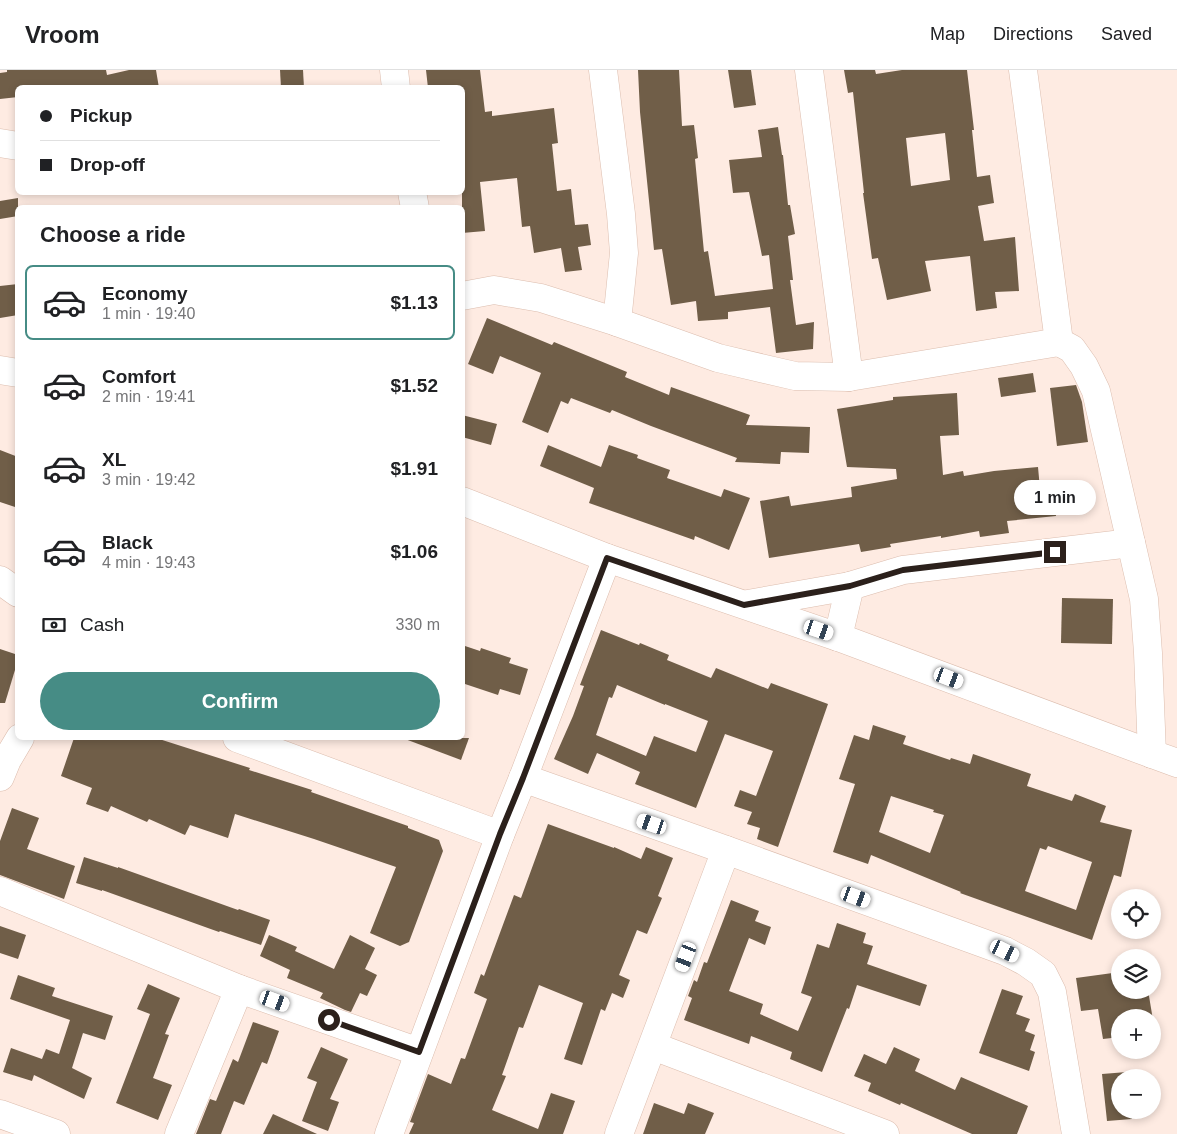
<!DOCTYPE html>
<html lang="en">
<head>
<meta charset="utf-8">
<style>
  :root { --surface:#fff; --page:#f6f6f6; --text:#202124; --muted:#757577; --line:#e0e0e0; --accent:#468c85 }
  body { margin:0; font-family:Arial,sans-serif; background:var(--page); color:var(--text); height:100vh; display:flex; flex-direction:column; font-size:19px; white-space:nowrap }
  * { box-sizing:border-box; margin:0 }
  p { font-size:16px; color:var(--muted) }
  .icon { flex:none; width:28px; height:28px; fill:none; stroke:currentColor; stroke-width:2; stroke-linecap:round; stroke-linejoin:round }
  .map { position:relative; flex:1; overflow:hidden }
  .sheet { position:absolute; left:15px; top:135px; width:450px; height:535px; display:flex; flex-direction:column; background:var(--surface); border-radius:8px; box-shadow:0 2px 8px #0003 }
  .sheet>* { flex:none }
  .hud { position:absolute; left:15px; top:15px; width:450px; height:110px; border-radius:8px; box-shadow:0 2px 8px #0003; display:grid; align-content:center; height:110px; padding:0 25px; background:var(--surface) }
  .fabs { position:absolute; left:1111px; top:819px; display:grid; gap:10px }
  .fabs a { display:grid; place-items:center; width:50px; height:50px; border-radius:50%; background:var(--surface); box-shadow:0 2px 8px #0003; font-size:25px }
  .end { position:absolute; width:22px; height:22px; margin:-11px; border:6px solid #2b201b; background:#fff; box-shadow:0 0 0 2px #fff }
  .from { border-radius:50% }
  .bubble { position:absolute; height:35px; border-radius:18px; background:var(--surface); box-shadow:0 2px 8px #0003; font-size:16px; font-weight:700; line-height:35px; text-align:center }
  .car { position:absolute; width:15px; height:30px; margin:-15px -8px; border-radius:6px; box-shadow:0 0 4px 1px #0007; background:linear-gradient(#fff 24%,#345 0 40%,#fff 0 76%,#345 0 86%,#fff 0) }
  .hud b { display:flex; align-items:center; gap:18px; height:48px; font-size:19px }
  .hud b+b { border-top:1px solid var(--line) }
  .hud i { width:12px; height:12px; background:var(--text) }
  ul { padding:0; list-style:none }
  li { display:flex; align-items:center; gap:15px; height:75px; margin:0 10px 8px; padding:0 15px; border:2px solid transparent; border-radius:8px }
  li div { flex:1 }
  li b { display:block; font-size:19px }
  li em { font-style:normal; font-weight:700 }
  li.selected { border-color:var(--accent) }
  li>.icon { width:45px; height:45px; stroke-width:1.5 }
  h2 { padding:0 25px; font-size:22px; line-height:60px }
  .pay { display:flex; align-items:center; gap:12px; height:55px; padding:0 25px; font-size:19px }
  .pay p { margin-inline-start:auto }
  .action { display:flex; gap:10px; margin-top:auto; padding:10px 25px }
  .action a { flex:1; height:58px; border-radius:30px; background:var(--accent); color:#fff; font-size:20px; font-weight:700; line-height:58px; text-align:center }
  header { display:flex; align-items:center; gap:30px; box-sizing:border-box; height:70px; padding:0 25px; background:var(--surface); border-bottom:1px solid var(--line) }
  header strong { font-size:24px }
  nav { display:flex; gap:28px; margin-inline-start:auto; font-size:18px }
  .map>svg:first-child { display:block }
</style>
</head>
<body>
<header>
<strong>Vroom</strong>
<nav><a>Map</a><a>Directions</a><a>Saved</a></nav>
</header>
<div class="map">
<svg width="1177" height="1064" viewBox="0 0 1177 1064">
  <rect width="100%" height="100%" fill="#feebe2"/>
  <g fill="#705e48" fill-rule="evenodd">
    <path d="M7,0H106L107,5L129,0H156L159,18H18V27L0,29V3L7,2Z"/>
    <path d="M280,0H303L304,18H281Z"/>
    <path d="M426,0H480L485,42L492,41V46L554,38L558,73L552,74L557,121L571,119L575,155L588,154L591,175L578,177L582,200L565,202L561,178L534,183L530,156L522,157L517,108L480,112L485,161L462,163V18H428Z"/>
    <path d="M638,0H679L682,56L694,55L698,88L695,89L704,182L708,181L715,226L773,219L769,185L762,186L749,122L733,123L729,90L762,87L758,60L778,57L782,85H783L788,135H790L795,164L788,166L793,210H790L796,255L814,252L813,279L776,283L770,237L728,242V249L698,251L696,231L671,235L662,179L654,180L640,42Z"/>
    <path d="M728,0H751L756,35L734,38Z"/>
    <path d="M844,0H875L876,4L902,0H967L974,60H972L977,107L990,105L994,133L978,136L984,171L1015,167L1019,221L995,222L997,238L976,241L970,186L925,191L931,221L887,230L878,188L872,189L863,123H864L853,22L848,23ZM945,63L950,110L911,116L906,68Z"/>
    <path d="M18,128V146L0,149V131Z"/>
    <path d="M18,214V245L0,248V216Z"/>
    <path d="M487,248L552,275L554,272L627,302L625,307L669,325L671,317L750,345L746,355L810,357L809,383L781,382L780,394L735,392L737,388L651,356L612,340L610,343L571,328L568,334L561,331L548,363L522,352L541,303L500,286L493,304L468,294Z"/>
    <path d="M1033,303L1036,322L1001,327L998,308Z"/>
    <path d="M1076,315L1082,332L1088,372L1057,376L1050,318Z"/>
    <path d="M957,323L959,365L940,366L943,405L963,401L964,406L994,401L1038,397L1040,419L1070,416L1072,436L1055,437L1056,446L1007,451L1009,463L980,467L979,461L941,468V466L890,474L891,477L861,482L859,474L769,488L760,431L789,426L791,436L852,427L851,417L897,409L896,399L847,397L837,339L893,330V327Z"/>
    <path d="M462,345L497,354L491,375L462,367Z"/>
    <path d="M548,375L601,397L609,375L638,385L637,388L670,400L667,408L721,427L724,419L750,428L729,480L695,466L694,470L589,433L594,418L540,396Z"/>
    <path d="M0,380L18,387V438L0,432Z"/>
    <path d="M1062,528L1113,529L1112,574L1061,573Z"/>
    <path d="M601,560L639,575L640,573L669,585L667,590L711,608L716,598L768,619L771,613L828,634L778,777L757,769L760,758L747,754L752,742L734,736L740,720L756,726L773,681L725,664L696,738L635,714L640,702L597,683L588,704L554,689L573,646L584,616L580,615ZM617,615L665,635V634L708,651L696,682L654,666L646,686L596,665L609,627L612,628Z"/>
    <path d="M462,575L480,581L481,578L511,588L509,593L528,599L520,625L500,619L498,625L462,613Z"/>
    <path d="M0,579L18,585V590L5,633H0Z"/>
    <path d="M873,655L906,666L903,674L950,690L951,688L970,694L973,684L1031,704L1027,716L1072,731L1075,724L1106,736L1100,752L1132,760L1121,807L1114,805L1092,870L960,823L961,822L871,785L868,794L833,782L855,714L839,709L854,665L869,670ZM891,726L934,740L933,742L944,745L930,783L879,762ZM1048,776L1092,792L1076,840L1025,821L1040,778L1046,780Z"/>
    <path d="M74,668H156L250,698L249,700L312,720L311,722L408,756V758L439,770L443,781L409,872L400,876L370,863L396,797L314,769L235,744L228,768L190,755L185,765L149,749L147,752L111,736L108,742L86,734L92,718L61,706Z"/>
    <path d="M406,668H469L461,690L405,669Z"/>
    <path d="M12,738L39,748L27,779L75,796L64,829L0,805V771Z"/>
    <path d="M548,754L614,778V777L641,789L646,777L673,788L658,826L662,828L647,864L637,860L619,905L630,910L623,928L612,923L605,941L601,939L582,995L564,989L583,933L539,915L523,958L519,957L502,1005L506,1006L492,1040L538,1059L551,1023L575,1031L563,1064H409L414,1053L410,1052L428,1004L451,1014L461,988L465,989L487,929L474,923L481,904L484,906L514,825L521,828Z"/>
    <path d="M84,787L118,798V797L238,840L239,839L270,850L261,875L220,861L219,862L102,820V821L76,813Z"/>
    <path d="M731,830L759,841L755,851L771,857L765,875L749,868L729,921L763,934L760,944L798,961L812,927L801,923L817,874L829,878L837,853L866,863L863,873L873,876L867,894L927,915L920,936L857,915L849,939L847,938L822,1002L790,989L792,982L751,966L749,974L684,950L692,928L688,926L694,910L697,912L704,892L707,893Z"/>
    <path d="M0,856L26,865L18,889L0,883Z"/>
    <path d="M269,865L297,877L295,881L334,899L350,865L375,878L365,899L377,905L367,926L360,923L351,942L345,940L320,928L323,923L287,908L290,900L260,886Z"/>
    <path d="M1120,902V920H1148L1155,962H1152V948H1120V967L1103,969L1098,939L1081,941L1076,908Z"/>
    <path d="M18,905L55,918L52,926L113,946L105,970L83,963L72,998L92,1008L84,1029L34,1005L32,1011L3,1002L11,978L42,989L46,979L59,984L70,950L10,929Z"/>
    <path d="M148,914L180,928L165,964L169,965L153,1008L172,1015L158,1050L116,1033L150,944L137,939Z"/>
    <path d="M1002,919L1023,926L1016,944L1030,949L1025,961L1035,965L1030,980L1035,982L1029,1001L979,983Z"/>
    <path d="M253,952L279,961L267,994L262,992L244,1035L234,1031L221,1064H196L210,1029L216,1031L233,989L238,992Z"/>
    <path d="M321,977L348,989L330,1029L339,1032L328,1061L302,1051L317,1012L307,1008Z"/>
    <path d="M894,977L920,989L915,1001L955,1020L961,1007L1028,1036L1017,1064H972L901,1033L900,1035L868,1021L871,1013L854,1006L864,984L886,994Z"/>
    <path d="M1127,1002L1128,1008H1120V1040H1131L1132,1049L1107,1051L1102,1004Z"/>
    <path d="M654,1033L684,1044L688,1033L714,1043L705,1064H643Z"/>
    <path d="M273,1044L317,1064H263Z"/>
  </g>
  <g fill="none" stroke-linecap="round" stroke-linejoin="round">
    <defs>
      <g id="minor">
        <path d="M394,0L396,18"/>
        <path d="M603,0L621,144L624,183L617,252"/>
        <path d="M809,0L849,307"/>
        <path d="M0,73L18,76"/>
        <path d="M412,122L415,138"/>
        <path d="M462,226L494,220L541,228L617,252L718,288L795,306L849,307L1059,272L1023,0"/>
        <path d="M1059,272L1072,279L1084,296L1096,321L1144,529L1148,583L1152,684"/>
        <path d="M0,300L18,303"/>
        <path d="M462,431L607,488L838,567L1152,684L1177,693"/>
        <path d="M0,510L18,523"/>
        <path d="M748,534L850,516"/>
        <path d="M838,567L850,516L903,500L1131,473"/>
        <path d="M237,668L500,765"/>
        <path d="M0,707L7,690L20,668"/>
        <path d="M523,708L726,780L1005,881L1026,892L1043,904L1052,922L1076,1064"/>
        <path d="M0,821L239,919L419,982"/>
        <path d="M653,976L885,1064"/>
        <path d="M0,1044L56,1064"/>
        <path d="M179,1064L239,919"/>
        <path d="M389,1064L500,765L523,708L607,488"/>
        <path d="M619,1064L726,780"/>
      </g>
    </defs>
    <use href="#minor" stroke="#dcbdae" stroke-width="29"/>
    <use href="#minor" stroke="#fff" stroke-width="28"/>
  </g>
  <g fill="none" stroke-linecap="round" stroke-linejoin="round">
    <path stroke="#2b201b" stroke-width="6" d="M329,950L419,982L500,764L523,708L607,488L744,535L850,516L903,500L1055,482"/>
  </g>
</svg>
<div class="fabs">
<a><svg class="icon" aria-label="locate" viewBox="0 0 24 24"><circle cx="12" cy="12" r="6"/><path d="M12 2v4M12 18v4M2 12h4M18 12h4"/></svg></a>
<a><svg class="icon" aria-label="layers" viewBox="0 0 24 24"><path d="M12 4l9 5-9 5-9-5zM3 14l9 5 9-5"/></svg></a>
<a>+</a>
<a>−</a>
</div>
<i class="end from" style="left:329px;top:950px"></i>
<i class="end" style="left:1055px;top:482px"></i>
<div class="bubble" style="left:1014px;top:410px;width:82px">1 min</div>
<i class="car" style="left:819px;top:560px;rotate:109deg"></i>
<i class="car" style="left:949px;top:608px;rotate:111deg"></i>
<i class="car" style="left:652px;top:754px;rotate:289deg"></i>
<i class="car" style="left:856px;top:827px;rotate:110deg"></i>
<i class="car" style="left:1005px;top:881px;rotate:116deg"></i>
<i class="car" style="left:686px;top:887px;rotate:201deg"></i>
<i class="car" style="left:275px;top:931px;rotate:110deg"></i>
<div class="hud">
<b><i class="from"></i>Pickup</b>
<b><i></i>Drop-off</b>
</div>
<section class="sheet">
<h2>Choose a ride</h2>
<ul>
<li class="selected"><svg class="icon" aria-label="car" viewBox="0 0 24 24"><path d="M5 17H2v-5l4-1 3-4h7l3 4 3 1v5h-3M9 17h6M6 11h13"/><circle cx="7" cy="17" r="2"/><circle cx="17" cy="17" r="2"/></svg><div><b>Economy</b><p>1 min · 19:40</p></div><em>$1.13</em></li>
<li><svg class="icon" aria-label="car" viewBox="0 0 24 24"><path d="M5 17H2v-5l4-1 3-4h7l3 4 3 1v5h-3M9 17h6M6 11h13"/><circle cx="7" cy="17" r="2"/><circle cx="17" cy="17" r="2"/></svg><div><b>Comfort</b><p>2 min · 19:41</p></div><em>$1.52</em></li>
<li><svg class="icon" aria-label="car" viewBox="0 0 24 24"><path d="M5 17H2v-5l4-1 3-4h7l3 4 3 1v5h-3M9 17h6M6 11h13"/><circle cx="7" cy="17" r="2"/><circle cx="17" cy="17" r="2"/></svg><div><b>XL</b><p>3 min · 19:42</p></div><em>$1.91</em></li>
<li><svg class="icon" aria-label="car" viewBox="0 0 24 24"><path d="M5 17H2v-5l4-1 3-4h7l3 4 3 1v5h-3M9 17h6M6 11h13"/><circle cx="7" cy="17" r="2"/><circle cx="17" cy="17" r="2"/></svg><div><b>Black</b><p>4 min · 19:43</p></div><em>$1.06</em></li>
</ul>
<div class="pay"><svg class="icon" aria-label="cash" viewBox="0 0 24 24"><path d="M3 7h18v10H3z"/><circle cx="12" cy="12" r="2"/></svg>Cash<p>330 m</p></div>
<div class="action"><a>Confirm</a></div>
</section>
</div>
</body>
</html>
